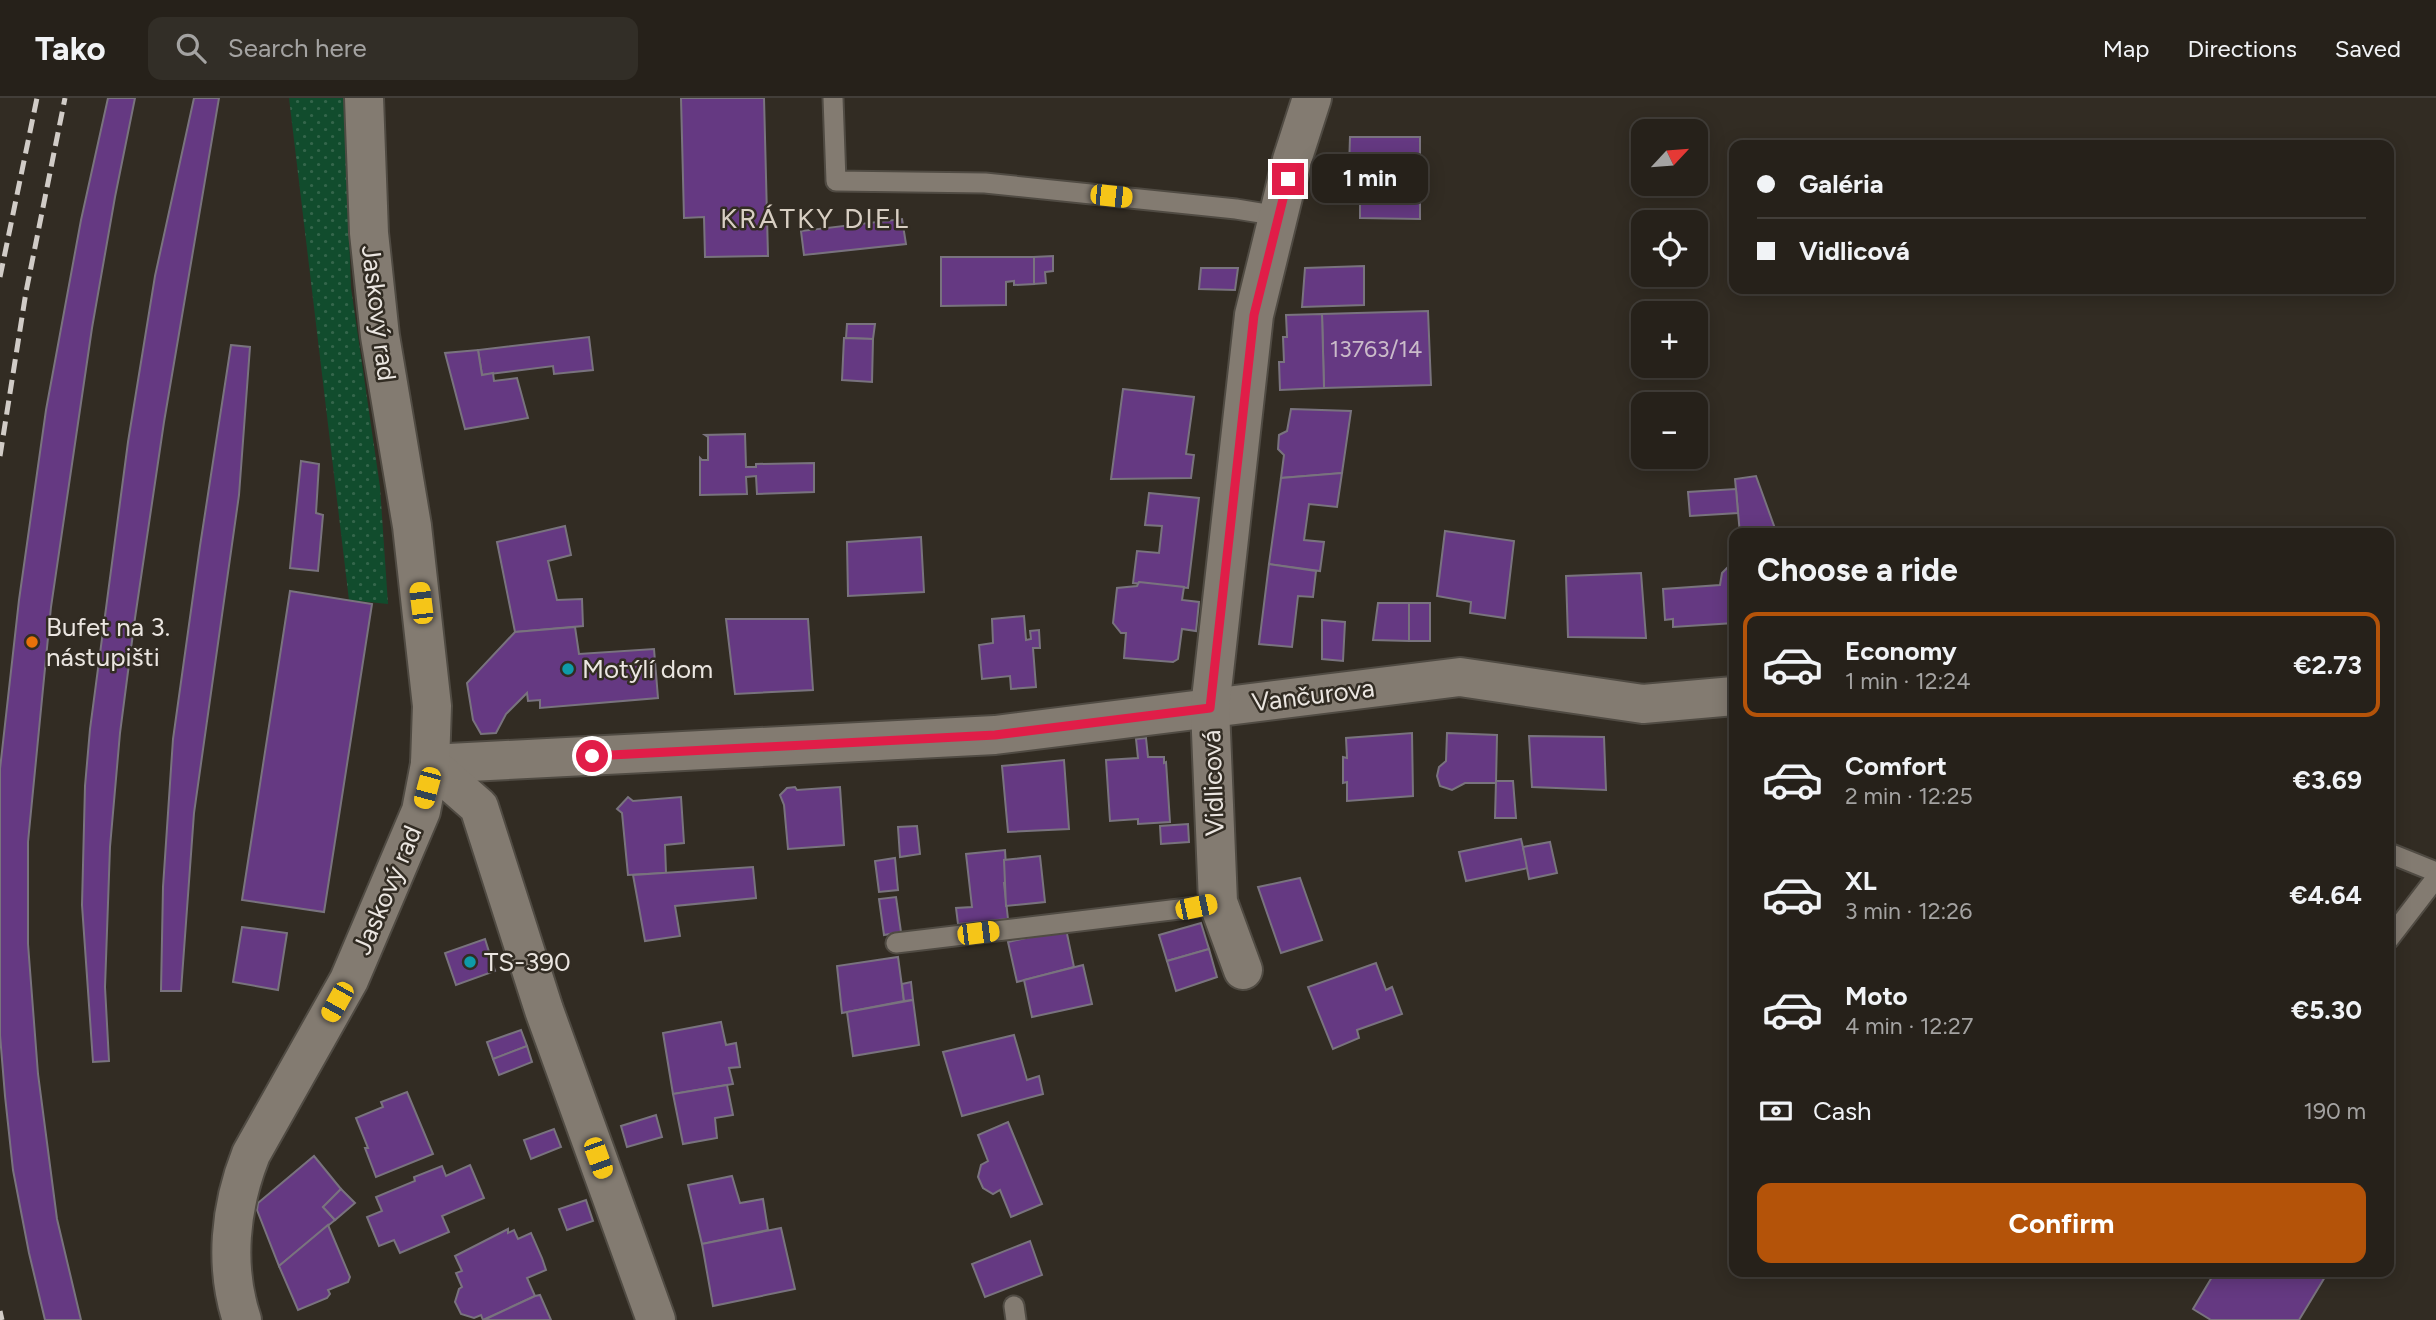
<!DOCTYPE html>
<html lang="en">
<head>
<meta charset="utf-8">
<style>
  :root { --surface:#26211a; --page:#322e27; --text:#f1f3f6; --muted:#a4a3a2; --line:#423e39; --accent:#b45309 }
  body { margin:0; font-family:Figtree,sans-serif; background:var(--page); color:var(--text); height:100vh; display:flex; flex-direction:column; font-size:26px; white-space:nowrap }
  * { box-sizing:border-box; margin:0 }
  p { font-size:23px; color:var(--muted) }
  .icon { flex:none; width:38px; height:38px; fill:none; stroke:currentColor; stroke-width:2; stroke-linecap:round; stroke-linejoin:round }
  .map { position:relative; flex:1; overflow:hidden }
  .details { position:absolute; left:1729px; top:430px; width:665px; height:749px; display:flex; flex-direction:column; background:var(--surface); border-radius:14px; box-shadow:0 4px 18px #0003,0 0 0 2px var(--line) }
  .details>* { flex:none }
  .banner { position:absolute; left:1729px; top:42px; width:665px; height:154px; border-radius:14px; box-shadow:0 4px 18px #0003,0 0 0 2px var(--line); display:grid; align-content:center; height:154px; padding:0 28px; background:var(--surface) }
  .needle { width:46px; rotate:64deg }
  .fabs { position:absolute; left:1631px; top:21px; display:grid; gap:14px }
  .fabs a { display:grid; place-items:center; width:77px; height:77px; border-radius:14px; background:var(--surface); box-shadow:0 4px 18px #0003,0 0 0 2px var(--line); font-size:35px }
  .end { position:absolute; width:32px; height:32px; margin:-16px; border:9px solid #e11d48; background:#fff; box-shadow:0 0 0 4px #fff }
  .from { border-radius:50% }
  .bubble { position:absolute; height:49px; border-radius:14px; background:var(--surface); box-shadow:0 4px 18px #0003,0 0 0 2px var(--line); font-size:23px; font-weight:700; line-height:49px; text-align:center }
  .car { position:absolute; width:21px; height:42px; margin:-21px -10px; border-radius:9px; box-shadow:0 0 5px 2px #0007; background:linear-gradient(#f5c518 24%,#345 0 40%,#f5c518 0 76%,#345 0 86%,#f5c518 0) }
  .banner b { display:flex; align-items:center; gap:24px; height:66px; font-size:26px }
  .banner b+b { border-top:2px solid var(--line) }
  .banner i { width:18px; height:18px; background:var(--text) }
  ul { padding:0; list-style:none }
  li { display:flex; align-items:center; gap:21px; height:105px; margin:0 14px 10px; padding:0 14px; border:4px solid transparent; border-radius:14px }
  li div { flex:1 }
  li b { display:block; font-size:26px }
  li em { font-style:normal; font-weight:700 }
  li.current { border-color:var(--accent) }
  li>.icon { width:63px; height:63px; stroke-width:1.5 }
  h2 { padding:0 28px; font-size:32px; line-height:84px }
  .pay { display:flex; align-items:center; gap:18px; height:77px; padding:0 28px; font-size:26px }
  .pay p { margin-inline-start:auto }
  .primary-button { display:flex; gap:14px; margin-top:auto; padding:14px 28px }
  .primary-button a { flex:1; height:80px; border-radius:14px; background:var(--accent); color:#fff; font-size:28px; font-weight:700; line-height:80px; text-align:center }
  header { display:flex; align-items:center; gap:42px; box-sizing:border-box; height:98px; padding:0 35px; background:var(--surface); border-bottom:2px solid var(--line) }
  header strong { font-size:33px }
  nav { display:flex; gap:38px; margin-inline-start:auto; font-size:24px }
  .search { width:490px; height:63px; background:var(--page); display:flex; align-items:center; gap:18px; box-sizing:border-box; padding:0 24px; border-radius:14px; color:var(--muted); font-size:26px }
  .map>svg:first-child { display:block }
</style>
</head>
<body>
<header>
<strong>Tako</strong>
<div class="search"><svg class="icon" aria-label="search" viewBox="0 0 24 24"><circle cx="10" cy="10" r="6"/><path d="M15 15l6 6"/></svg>Search here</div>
<nav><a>Map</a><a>Directions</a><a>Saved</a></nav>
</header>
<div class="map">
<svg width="2436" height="1222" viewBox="0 0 2436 1222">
  <defs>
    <pattern id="green-dots" width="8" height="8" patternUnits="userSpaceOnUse" patternTransform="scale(1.75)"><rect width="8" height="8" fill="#114c2d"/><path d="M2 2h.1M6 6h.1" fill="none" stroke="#34664b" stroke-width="1.8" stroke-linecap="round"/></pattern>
  </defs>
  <rect width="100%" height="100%" fill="#322c23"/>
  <path fill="url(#green-dots)" d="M289,0H344L351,190L380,389L388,506L349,502Z"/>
  <g fill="#653982" stroke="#79737e" stroke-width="2">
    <path d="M108,0H135L115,99L92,230L51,509L28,744V846L38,976L57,1121L81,1222H45L29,1155L13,1072L5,998L0,937V671L19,502L46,312L81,122Z"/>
    <path d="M194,0H219L164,324L135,520L120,635L110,749L105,889L109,963L93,964L82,807L85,688L90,631L128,344L155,178Z"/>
    <path d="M681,0H764L768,158L705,159L704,119L684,120Z"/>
    <path d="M1350,39H1420V121L1360,120V105L1355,104L1354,70H1349Z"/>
    <path d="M902,121L906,146L804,157L801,133Z"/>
    <path d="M1053,158V173L1045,174L1046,185L1034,186V159Z"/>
    <path d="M941,159H1034V186L1014,187V183L1006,184V207L941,208Z"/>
    <path d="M1364,168V207L1302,209L1305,170Z"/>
    <path d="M1201,170H1238L1235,192L1199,191Z"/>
    <path d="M1428,213L1431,287L1324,290L1322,216Z"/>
    <path d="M1322,216L1324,290L1280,292L1279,264H1284L1283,239H1287L1286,217Z"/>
    <path d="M847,226H875L873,241L846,240Z"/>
    <path d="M589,239L593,272L554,276L553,268L482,277L478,252Z"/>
    <path d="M844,240L873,241L872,284L842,282Z"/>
    <path d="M231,247L250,249L239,397L194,715L181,893H161L163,789L173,641L200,448Z"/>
    <path d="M478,252L482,277L493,275L494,283L517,280L528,320L465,331L445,255Z"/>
    <path d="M1123,291L1194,299L1186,356L1194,357L1191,380L1111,381Z"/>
    <path d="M1291,311L1351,313L1342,375L1281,380L1284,357L1278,351L1279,337L1287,333Z"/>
    <path d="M745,336L746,369H756V366L814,365V394L757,396L756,378L746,379L747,396L700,397V360L702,362H708V339L705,337Z"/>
    <path d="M301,363L319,366L316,415L323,417L318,473L290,470Z"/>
    <path d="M1342,375L1337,409L1309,406L1304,442L1324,444L1320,473L1269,466L1281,380Z"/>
    <path d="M1756,378L1777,436H1740L1735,381Z"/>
    <path d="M1736,391L1738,415L1690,418L1688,394Z"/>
    <path d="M1149,395L1199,400L1188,490L1133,485L1137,453L1159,455L1162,428L1145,427Z"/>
    <path d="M565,428L571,457L548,463L557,502L582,501L583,528L515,534L497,444Z"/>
    <path d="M1445,433L1514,443L1505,520L1470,515L1471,504L1437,498Z"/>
    <path d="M921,439L924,494L848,498L847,444Z"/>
    <path d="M1734,463V525L1673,529V521L1665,522L1663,491L1720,487L1722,475Z"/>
    <path d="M1269,466L1316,473L1313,499L1298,498L1292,549L1259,546Z"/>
    <path d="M1641,475L1646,540L1568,539L1566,478Z"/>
    <path d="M1139,484L1184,489L1182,502L1199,504L1196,533L1182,531L1178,561L1173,564L1124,560L1126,535H1121L1113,525L1117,490L1137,488Z"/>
    <path d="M290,493L372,506L324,814L242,802Z"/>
    <path d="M1378,505H1409V543L1373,542Z"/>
    <rect x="1409" y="505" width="21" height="38"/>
    <path d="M1024,518L1026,542L1031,541L1030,533L1039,532L1040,550H1033L1036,589L1011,591L1010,578L982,581L979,547L993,545L992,521Z"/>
    <path d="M726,521H808L813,592L735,596Z"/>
    <path d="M1322,522L1345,524L1343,563L1322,561Z"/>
    <path d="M575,529L579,556L654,551L658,600L540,610V602L528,603L527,595L506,616L496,635L481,636L473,622L467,585L515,534Z"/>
    <path d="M1412,635L1413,698L1347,703V684L1343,685V659L1347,660L1346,640Z"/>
    <path d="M1447,635L1497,637L1496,685H1465L1452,692L1440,688L1437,678L1439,669L1446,663Z"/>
    <path d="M1529,638L1604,639L1606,692L1532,689Z"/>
    <path d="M1146,640L1148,659H1164V665L1166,664L1170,724L1138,726V721L1110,723L1106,662L1138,660L1136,641Z"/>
    <path d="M1064,662L1069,731L1008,734L1002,668Z"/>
    <path d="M1496,683H1513L1516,720H1495Z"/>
    <path d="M795,689L797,692L840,689L844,747L788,751L784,707L780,697L787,690Z"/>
    <path d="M628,699L633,703L681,699L684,745L665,747L666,775L628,777L622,715L617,711Z"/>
    <path d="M1188,726L1189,744L1161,746L1160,728Z"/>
    <path d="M917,728L920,756L900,759L898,729Z"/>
    <path d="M1521,741L1528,770L1466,783L1459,754Z"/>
    <path d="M1550,744L1557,775L1529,781L1523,749Z"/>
    <path d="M1005,752L1007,785H1004L1008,821L958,826L956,810L972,809L966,756Z"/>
    <path d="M1040,758L1045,804L1006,808L1004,762Z"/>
    <path d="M895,760L898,792L879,794L875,763Z"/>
    <path d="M753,769L756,800L675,808L680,838L645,843L633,777Z"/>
    <path d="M1300,780L1322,842L1281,855L1258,789Z"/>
    <path d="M896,799L901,834L884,837L879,801Z"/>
    <path d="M1201,825L1209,851L1167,863L1159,837Z"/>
    <path d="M242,829L287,835L278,892L233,884Z"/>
    <path d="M1066,831L1074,869L1017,884L1008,844Z"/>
    <path d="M485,841L495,873L456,887L445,855Z"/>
    <path d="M1209,851L1217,879L1176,893L1167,863Z"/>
    <path d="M898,859L904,903L842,915L837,868Z"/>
    <path d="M1376,865L1386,892L1392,889L1402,916L1357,932L1359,940L1333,951L1308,889Z"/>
    <path d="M1083,867L1092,906L1032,919L1024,882Z"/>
    <path d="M911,884L913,902L904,903L902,886Z"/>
    <path d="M913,902L919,947L853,958L847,914Z"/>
    <path d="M721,924L726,947L736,945L740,969L729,970L733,986L673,996L663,935Z"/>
    <path d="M521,932L527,948L493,961L487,944Z"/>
    <path d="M1014,937L1027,982L1039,978L1043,996L962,1018L943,954Z"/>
    <path d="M527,948L532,964L499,977L493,961Z"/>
    <path d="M727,987L733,1017L715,1020L717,1040L683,1046L673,996Z"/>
    <path d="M407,994L433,1056L376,1079L365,1050H368L356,1020L383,1009L381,1004Z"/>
    <path d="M656,1017L662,1039L627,1049L621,1028Z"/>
    <path d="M1008,1024L1042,1106L1011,1119L1000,1092L993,1096L983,1090L978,1079L981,1067L988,1063L978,1037Z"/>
    <path d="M554,1031L561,1049L531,1061L524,1042Z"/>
    <path d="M314,1058L341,1091L323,1109L335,1122L279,1168L257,1112L258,1105Z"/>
    <path d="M470,1067L484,1100L442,1118L449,1134L400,1155L394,1142L379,1148L367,1119L382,1113L376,1099L415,1083L414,1079L442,1068L446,1078Z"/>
    <path d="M732,1078L740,1105L763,1101L768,1132L702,1146L688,1087Z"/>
    <path d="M341,1091L355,1105L335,1122L323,1109Z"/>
    <path d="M586,1102L593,1123L567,1132L559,1111Z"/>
    <path d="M328,1127L350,1179L348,1184L328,1192L330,1196L327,1200L298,1212L279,1168Z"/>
    <path d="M781,1130L795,1191L713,1208L702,1146Z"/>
    <path d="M508,1131V1135L514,1132L518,1141L531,1135L542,1160L546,1172L527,1180L535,1198L483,1222L481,1217L474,1220L461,1216L455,1204L459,1191L462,1189L456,1175L462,1173L455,1158Z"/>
    <path d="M1030,1143L1042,1177L985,1199L972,1166Z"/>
    <path d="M2215,1174H2328L2299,1222H2211L2193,1211Z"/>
    <path d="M540,1197L551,1222H484L535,1198Z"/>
  </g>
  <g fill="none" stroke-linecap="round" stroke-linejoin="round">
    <defs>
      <g id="service">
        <path d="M833,0L836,83L985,85L1236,111L1279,118"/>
        <path d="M2389,755L2436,774"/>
        <path d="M2389,841L2436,780"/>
        <path d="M896,845L1196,809L1218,804"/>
        <path d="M1014,1208L1016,1222"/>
      </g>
      <g id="minor">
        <path d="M430,666L995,637L1460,579L1643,606L1734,598"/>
        <path d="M430,666L479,709L544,912L656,1222"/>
        <path d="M1243,872L1218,804L1210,610L1254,217L1292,62L1312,0"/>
      </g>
      <path id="tertiary" d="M242,1222C224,1168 230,1109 251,1056L349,882L421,713L430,666L432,608L412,428L380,238L369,135L364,0"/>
    </defs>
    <use href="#service" stroke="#504b43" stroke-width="23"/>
    <use href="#minor" stroke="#504b43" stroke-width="42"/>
    <use href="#tertiary" stroke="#504b43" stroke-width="42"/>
    <use href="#service" stroke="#837b71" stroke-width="19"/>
    <use href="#minor" stroke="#837b71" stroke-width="38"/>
    <use href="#tertiary" stroke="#837b71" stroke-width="38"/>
    <g stroke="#d1ccc7" stroke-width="5" stroke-dasharray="14 7" stroke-linecap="butt">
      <path d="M0,179L37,0"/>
      <path d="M0,358L26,194L65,0"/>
      <path d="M0,1213L2,1222"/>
    </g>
  </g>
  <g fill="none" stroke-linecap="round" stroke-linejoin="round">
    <path stroke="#e11d48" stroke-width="9" d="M592,658L995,637L1210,610L1254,217L1288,81"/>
  </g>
  <circle fill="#e8710a" stroke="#322c23" stroke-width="2.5" cx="32" cy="544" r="7"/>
  <g fill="#0f9aa8" stroke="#322c23" stroke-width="2.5">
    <circle cx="568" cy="571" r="7"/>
    <circle cx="470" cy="864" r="7"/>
  </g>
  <g text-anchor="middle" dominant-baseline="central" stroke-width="5" stroke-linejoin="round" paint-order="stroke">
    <g font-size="23" fill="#cabbc9">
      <text x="1376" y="251">13763/14</text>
    </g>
    <g font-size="26" fill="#ebe6e1" stroke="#322c23">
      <text transform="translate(379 215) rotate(83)">Jaskový rad</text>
      <text transform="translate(1313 597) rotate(-7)">Vančurova</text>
      <text transform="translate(1213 685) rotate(-92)">Vidlicová</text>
      <text transform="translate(387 792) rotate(-67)">Jaskový rad</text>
    </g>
    <g font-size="26" fill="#ebe6e1" stroke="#322c23" text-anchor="start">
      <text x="46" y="529">Bufet na 3.<tspan x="46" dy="30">nástupišti</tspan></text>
      <text x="582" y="571">Motýlí dom</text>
      <text x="484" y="864">TS-390</text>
    </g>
    <g font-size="28" letter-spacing="2" fill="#d8cfc3" stroke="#322c23">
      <text x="815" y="120">KRÁTKY DIEL</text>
    </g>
  </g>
</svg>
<div class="fabs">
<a><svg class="needle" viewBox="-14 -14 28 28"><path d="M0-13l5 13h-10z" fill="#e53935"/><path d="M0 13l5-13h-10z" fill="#a4a3a2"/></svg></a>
<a><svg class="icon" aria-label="locate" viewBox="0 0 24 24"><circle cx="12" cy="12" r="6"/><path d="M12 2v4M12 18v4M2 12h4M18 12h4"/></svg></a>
<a>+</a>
<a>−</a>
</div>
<i class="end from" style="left:592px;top:658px"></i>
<i class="end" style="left:1288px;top:81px"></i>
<div class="bubble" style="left:1312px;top:56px;width:116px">1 min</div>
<i class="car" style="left:1111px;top:98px;rotate:96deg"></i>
<i class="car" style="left:421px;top:505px;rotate:353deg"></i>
<i class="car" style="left:427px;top:690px;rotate:195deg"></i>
<i class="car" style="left:1196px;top:809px;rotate:78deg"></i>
<i class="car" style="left:978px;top:835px;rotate:83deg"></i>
<i class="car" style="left:337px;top:904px;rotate:209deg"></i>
<i class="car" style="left:598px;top:1060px;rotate:160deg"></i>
<div class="banner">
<b><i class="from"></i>Galéria</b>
<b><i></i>Vidlicová</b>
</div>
<section class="details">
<h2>Choose a ride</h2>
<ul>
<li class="current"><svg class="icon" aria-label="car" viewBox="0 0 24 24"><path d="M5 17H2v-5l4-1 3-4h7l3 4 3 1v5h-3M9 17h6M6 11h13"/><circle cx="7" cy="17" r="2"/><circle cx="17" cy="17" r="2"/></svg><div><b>Economy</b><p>1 min · 12:24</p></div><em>€2.73</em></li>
<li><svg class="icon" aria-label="car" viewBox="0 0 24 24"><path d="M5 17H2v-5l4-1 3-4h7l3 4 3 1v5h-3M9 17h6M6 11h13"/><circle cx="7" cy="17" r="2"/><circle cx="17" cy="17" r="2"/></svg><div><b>Comfort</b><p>2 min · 12:25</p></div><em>€3.69</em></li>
<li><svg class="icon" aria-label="car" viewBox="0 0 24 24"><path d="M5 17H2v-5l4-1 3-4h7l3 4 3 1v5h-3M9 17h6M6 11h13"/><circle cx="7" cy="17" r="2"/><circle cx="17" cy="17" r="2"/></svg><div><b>XL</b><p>3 min · 12:26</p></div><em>€4.64</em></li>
<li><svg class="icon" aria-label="car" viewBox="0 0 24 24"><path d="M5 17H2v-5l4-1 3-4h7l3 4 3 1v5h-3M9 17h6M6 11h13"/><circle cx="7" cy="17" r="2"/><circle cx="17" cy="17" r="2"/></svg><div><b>Moto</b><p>4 min · 12:27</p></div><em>€5.30</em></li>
</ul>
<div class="pay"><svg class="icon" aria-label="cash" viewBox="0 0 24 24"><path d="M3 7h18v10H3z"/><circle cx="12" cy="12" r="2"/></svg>Cash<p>190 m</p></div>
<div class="primary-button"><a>Confirm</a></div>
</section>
</div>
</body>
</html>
